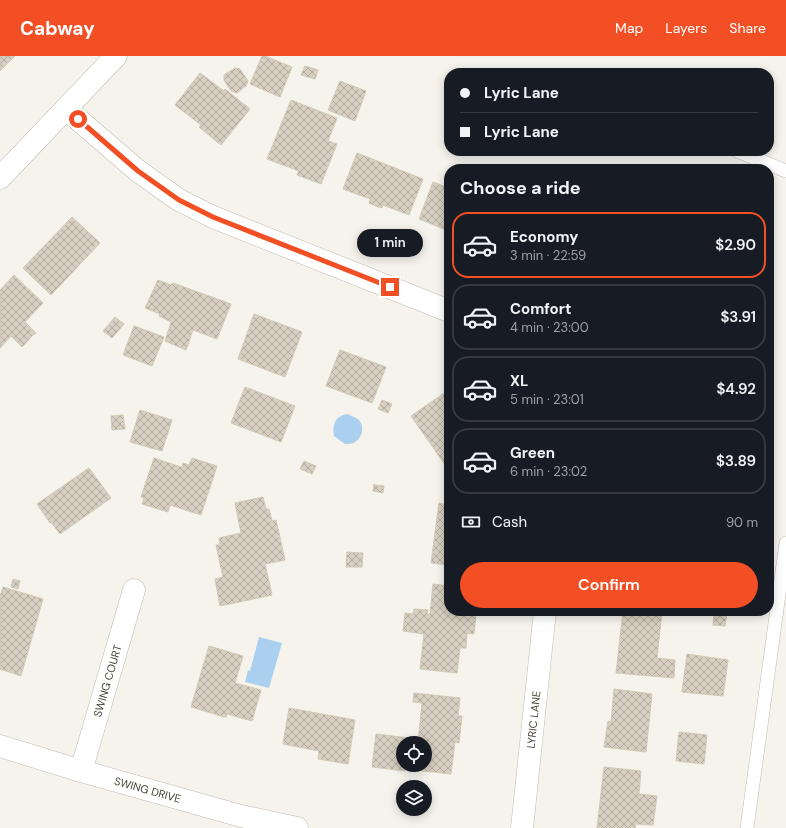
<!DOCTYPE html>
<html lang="en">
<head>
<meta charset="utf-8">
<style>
  :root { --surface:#171b24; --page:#242831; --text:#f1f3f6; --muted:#9ea1a6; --line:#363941; --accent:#f34f25 }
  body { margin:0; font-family:"DM Sans",sans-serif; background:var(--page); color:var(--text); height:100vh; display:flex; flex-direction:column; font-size:15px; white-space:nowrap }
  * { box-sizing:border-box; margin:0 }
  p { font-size:13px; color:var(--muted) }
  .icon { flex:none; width:22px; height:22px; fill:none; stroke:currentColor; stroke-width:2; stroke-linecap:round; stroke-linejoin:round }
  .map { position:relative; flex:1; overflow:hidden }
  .sheet { position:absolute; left:444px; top:108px; width:330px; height:452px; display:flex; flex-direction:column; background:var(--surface); border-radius:16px; box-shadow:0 2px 10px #0003 }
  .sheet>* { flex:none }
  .hud { position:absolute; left:444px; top:12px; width:330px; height:88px; border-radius:16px; box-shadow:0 2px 10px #0003; display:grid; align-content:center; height:88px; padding:0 16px; background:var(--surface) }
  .fabs { position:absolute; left:396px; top:680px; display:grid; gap:8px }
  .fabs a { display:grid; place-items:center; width:36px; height:36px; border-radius:50%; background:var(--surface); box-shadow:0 2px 10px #0003; font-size:20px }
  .end { position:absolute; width:18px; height:18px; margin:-9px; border:5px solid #f34f25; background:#fff; box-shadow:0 0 0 2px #fff }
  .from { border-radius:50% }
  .bubble { position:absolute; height:28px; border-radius:14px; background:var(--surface); box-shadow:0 2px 10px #0003; font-size:13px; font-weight:600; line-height:28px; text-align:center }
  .hud b { display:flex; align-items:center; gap:14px; height:38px; font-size:15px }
  .hud b+b { border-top:1px solid var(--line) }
  .hud i { width:10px; height:10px; background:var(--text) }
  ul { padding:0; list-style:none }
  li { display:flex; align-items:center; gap:12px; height:66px; margin:0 8px 6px; padding:0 8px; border:2px solid var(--line); border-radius:16px }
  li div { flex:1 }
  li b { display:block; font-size:15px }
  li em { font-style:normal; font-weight:600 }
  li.current { border-color:var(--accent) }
  li>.icon { width:36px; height:36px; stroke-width:1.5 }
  h2 { padding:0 16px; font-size:18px; line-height:48px }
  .pay { display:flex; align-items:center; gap:10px; height:44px; padding:0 16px; font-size:15px }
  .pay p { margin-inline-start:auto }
  .action { display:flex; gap:8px; margin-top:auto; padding:8px 16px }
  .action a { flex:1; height:46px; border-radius:24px; background:var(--accent); color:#fff; font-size:16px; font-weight:600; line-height:46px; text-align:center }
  header { display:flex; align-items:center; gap:24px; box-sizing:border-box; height:56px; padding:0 20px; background:var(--accent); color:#fff }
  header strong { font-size:19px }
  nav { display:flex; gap:22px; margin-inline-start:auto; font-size:14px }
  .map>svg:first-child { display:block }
</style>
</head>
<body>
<header>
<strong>Cabway</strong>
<nav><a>Map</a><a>Layers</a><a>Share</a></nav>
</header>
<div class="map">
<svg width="786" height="772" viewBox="0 0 786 772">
  <defs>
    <pattern id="building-cross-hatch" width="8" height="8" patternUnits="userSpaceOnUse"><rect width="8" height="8" fill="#d7cfc1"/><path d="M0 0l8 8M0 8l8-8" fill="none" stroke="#b0aa9e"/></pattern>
  </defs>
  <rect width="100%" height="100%" fill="#f5f3ec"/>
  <g fill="#abd0ef">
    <path d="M347,358C351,360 356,361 359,364C365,371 362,382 355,386C352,388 348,388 345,388L334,380C332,369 335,360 347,358Z"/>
    <path d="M259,581L282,587L269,632L245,626L248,614L250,615Z"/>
  </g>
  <g fill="url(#building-cross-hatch)" stroke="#d1c8b5">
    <path d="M0,0H15L0,15Z"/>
    <path d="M262,0H265L292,11L280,41L250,28Z"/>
    <path d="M305,10L318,14L315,23L301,19Z"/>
    <path d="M235,12L240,13L248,25L246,30L237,37L231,35L224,24V19Z"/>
    <path d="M200,17L224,35L225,33L250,53L221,89L199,71L201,69L175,49Z"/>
    <path d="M340,25L366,35L355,65L328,54Z"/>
    <path d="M291,44L337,62L328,85L337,88L321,128L297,119L299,115L267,103Z"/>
    <path d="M357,97L423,123L409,159L383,149L382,152L378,151L369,147L370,143L343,133Z"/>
    <path d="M433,126L449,132V175L419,163Z"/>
    <path d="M72,161L100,187L51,239L23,212Z"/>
    <path d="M14,219L43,247L25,266L36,277L33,279L22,291L11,280L0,292V234Z"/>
    <path d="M158,224L171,229L173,227L231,248L217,283L193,274L186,294L165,285L171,266L159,260L160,258L145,252Z"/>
    <path d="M254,258L302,276L285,321L238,303Z"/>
    <path d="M115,261L124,268L112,282L103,275Z"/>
    <path d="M134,270L164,281L152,310L123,299Z"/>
    <path d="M340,294L386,311L372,347L326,330Z"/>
    <path d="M245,331L295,350L281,386L231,367Z"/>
    <path d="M447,335L449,338V412L448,413L411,360Z"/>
    <path d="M382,344L392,348L388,357L378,353Z"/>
    <path d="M140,354L172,364L162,395L130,386Z"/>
    <path d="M123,359L125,373L112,374L111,360Z"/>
    <path d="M154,402L181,411H182L183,407L189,409L192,402L217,410L201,459L170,449L168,456L142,448L144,442L141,441Z"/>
    <path d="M304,405L316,410L312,418L300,413Z"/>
    <path d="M89,412L111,442L60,478L51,466L50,467L37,448Z"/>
    <path d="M374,428L375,429L384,430L383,437L373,435Z"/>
    <path d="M263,441L266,453H269L272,465L276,464L285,504L265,508L272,539L220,550L215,523L223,521L216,489H220L219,482L241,477L235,447Z"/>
    <path d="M439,447L449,449V509L431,507Z"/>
    <path d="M347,496L363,497L362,511H346Z"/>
    <path d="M13,523L20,525L18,533L11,531Z"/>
    <path d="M433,528L449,530V555H470V558H476L474,578L467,577L466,592H460L457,617L420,613L424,578L403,575L405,557L413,558L414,553L428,554L427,558H430Z"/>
    <path d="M3,531L43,543L21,620L0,613V540Z"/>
    <path d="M623,555H662L657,602L675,604L674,622L616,617Z"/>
    <path d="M714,555L727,556L725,570L713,569Z"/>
    <path d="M209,590L243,600L235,627L261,634L252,665L227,658L226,661L221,660L191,651Z"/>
    <path d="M687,598L728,604L723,640L682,636Z"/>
    <path d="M614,633L652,638L646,696L604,691L608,665L611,666Z"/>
    <path d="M414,637L460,642L458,660H462L459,687L455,686L451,718L415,714L416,709H425V687H418L422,647L413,646Z"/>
    <path d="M289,652L355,664L348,708L318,703L319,695L283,688Z"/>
    <path d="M679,676L707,679L704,708L676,705Z"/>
    <path d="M376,678L409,682V687H403V709H406L405,715L372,711Z"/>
    <path d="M604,711L641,715L639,738L657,740L653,769L636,768L635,772H597Z"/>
  </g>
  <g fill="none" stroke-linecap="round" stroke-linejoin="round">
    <defs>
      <g id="service">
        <path d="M737,95L786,115"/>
        <path d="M747,772L786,487"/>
      </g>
      <g id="minor">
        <path d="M66,53L138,115L179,144L213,161L449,255"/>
        <path d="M0,122L116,0"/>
        <path id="s1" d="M0,690L81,715L241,760L297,772"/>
        <path id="s2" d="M81,715L134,534"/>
        <path id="s3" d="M522,772L545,555"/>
      </g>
    </defs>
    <use href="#service" stroke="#c1bbae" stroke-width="14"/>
    <use href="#minor" stroke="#c1bbae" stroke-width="23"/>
    <use href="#service" stroke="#fff" stroke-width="13"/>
    <use href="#minor" stroke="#fff" stroke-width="22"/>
  </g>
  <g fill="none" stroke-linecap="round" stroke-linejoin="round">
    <path stroke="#f34f25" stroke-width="5" d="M78,63L138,115L179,144L213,161L390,231"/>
  </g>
  <g text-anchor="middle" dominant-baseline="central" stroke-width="3" stroke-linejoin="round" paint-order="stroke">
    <g font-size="11" fill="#4a4439" stroke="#fff">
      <text stroke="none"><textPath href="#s2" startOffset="94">SWING COURT</textPath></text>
      <text stroke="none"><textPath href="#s3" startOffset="109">LYRIC LANE</textPath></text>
      <text stroke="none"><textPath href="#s1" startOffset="154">SWING DRIVE</textPath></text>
    </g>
  </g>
</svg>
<div class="fabs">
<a><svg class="icon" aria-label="locate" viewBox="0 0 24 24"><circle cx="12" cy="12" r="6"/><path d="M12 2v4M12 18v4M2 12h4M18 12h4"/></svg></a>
<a><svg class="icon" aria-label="layers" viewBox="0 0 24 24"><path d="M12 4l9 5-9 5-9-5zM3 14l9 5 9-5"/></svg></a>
</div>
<i class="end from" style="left:78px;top:63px"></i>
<i class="end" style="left:390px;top:231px"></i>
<div class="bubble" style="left:357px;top:173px;width:66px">1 min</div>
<div class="hud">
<b><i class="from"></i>Lyric Lane</b>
<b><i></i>Lyric Lane</b>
</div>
<section class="sheet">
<h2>Choose a ride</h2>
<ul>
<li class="current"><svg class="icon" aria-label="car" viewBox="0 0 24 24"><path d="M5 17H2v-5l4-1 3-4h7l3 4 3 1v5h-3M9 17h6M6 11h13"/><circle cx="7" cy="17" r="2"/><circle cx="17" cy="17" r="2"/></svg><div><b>Economy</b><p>3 min · 22:59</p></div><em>$2.90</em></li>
<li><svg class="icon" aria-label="car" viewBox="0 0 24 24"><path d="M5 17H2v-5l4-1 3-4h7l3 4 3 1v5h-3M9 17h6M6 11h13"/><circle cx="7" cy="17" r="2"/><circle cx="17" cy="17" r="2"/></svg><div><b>Comfort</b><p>4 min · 23:00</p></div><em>$3.91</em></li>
<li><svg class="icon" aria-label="car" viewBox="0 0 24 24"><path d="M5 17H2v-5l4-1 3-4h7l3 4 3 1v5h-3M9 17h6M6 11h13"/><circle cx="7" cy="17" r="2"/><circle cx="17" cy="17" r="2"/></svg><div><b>XL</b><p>5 min · 23:01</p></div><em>$4.92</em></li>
<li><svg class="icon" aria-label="car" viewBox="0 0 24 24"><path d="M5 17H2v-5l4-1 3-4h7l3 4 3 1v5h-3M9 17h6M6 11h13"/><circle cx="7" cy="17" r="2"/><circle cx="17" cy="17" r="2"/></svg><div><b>Green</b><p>6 min · 23:02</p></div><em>$3.89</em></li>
</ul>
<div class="pay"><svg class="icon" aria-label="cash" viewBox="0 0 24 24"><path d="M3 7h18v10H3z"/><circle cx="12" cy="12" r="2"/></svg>Cash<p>90 m</p></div>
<div class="action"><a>Confirm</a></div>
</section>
</div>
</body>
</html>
